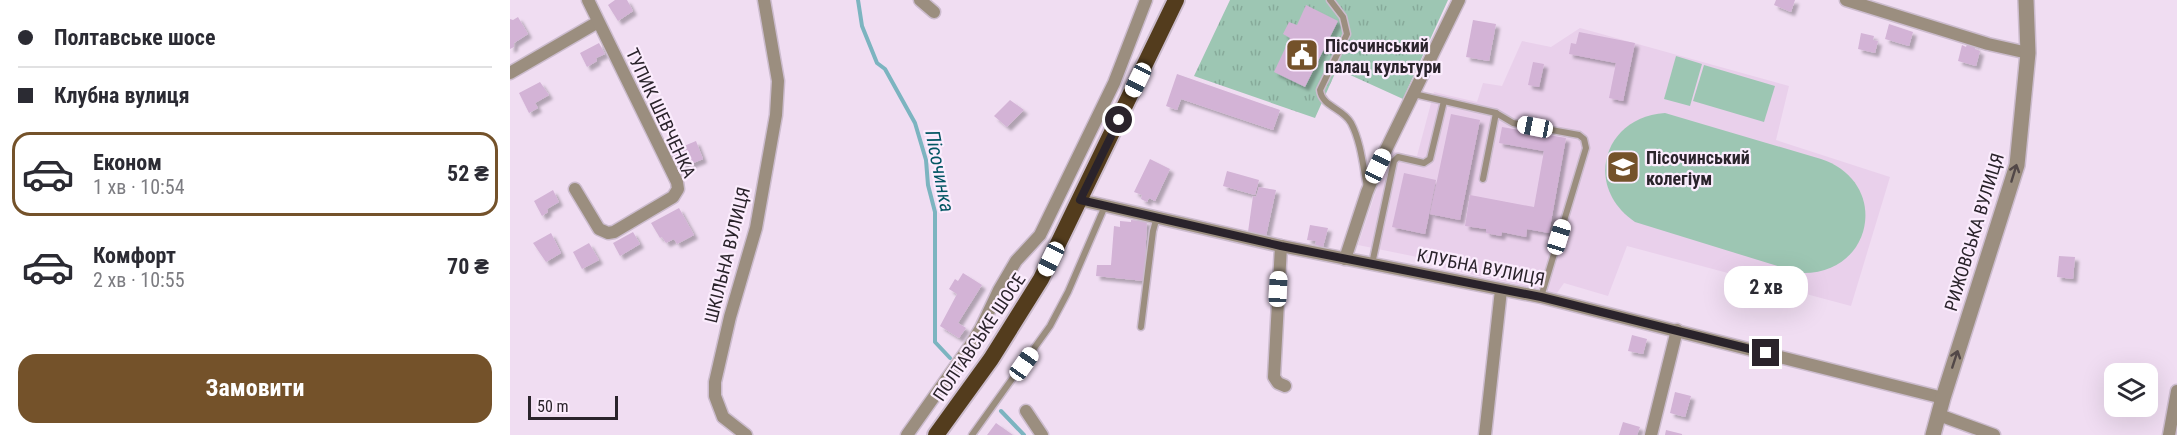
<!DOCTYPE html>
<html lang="uk">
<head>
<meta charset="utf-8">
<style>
  :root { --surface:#fff; --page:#f2f2f3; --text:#2b2b33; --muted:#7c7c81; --line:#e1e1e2; --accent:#74522a }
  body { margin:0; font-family:"Roboto Condensed",sans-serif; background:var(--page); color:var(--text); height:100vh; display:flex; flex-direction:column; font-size:22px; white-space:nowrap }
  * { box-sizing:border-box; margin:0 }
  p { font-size:20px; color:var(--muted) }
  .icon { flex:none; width:33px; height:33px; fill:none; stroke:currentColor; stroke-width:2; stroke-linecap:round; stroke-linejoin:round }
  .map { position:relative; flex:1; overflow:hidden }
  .details { display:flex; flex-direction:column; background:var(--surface); width:510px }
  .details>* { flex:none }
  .guide { display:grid; align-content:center; height:132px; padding:0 18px; background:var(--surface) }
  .fabs { position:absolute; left:1594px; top:363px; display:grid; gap:12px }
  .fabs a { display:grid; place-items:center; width:54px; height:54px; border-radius:12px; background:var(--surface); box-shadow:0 6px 24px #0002; font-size:30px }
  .scale { position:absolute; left:18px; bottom:15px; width:90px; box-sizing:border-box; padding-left:6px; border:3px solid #2a232b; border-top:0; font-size:16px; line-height:21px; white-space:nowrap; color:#2a232b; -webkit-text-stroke:4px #fbecfd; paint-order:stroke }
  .end { position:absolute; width:27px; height:27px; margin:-14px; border:8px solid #2a232b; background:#fff; box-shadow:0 0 0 3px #fff }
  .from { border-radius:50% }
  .bubble { position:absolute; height:42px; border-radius:18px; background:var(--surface); box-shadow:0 6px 24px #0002; font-size:20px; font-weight:700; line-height:42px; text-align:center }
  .car { position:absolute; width:18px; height:36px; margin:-18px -9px; border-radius:8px; box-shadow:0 0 4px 2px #0007; background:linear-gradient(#fff 24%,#345 0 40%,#fff 0 76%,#345 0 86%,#fff 0) }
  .guide b { display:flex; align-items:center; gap:21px; height:57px; font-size:22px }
  .guide b+b { border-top:2px solid var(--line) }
  .guide i { width:15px; height:15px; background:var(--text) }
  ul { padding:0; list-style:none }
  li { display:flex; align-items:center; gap:18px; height:84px; margin:0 12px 9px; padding:0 6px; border:3px solid transparent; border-radius:18px }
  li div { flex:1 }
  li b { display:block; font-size:22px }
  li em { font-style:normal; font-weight:700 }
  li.current { border-color:var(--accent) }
  li>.icon { width:54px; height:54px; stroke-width:1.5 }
  .button { display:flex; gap:12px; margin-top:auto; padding:12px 18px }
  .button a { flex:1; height:69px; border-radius:18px; background:var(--accent); color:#fff; font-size:24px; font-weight:700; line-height:69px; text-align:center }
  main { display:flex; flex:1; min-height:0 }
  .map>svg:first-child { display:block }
</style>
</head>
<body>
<main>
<section class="details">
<div class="guide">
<b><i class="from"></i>Полтавське шосе</b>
<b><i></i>Клубна вулиця</b>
</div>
<ul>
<li class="current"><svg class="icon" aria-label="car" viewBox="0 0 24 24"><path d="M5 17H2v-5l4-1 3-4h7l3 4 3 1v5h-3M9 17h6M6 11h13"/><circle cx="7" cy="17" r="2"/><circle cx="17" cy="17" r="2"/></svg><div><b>Економ</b><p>1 хв · 10:54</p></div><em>52 ₴</em></li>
<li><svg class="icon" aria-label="car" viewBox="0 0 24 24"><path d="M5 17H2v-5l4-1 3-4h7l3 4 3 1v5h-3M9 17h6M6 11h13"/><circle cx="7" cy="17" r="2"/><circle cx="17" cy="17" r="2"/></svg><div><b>Комфорт</b><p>2 хв · 10:55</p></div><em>70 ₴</em></li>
</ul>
<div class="button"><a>Замовити</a></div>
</section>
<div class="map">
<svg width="1667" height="435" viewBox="0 0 1667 435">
  <defs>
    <pattern id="park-tufts" width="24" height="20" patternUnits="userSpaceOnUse" patternTransform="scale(1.5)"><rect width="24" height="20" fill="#9dc6b3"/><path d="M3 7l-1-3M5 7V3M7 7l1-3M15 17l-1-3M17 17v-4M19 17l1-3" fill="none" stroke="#87aa9a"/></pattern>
    <filter id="shadow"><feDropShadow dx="4" dy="4" stdDeviation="1.5" flood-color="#0004"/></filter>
  </defs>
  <rect width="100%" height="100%" fill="#f0ddf2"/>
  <path fill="#e9d0eb" d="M1070,28L1279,86L1266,140L1380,177L1341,306L1117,246L1098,296L1054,283L1047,293L923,266L922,260L848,245L877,158L884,152L907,156L924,92L967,102L973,83L992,86L1012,41L1041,47Z"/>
  <path fill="url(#park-tufts)" d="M720,0H938L893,99L827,69L805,118L684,76Z"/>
  <g fill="#9dc6b3">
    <path d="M1166,56L1192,64L1180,106L1154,99Z"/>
    <path d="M1194,65L1265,86L1254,122L1183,101Z"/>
    <path d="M1155,113L1311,159C1381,182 1364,276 1290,273L1125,222C1073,187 1093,117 1155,113Z"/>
  </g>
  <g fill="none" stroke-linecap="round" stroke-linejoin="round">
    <g stroke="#7cb4c0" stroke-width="4">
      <path d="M348,0L352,26L367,63L375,69L405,123L416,160L418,185L425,212V342L440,358"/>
      <path d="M491,411L514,435"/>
    </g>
  </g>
  <g fill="#d3b3d6" filter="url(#shadow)">
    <path d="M105,0H117L123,11L108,21L98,5Z"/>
    <path d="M1266,0H1285L1281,12L1264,5Z"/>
    <path d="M796,5L828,21L795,87L764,72L780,38L773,34L779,22L787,25Z"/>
    <path d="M8,17L18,34L4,43V47L0,49V19L3,20Z"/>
    <path d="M963,20L986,24L979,61L956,57Z"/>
    <path d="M1379,24L1403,32L1399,46L1375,39Z"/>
    <path d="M1069,32L1125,43L1113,101L1099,98L1106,63L1059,54L1061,43L1066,44Z"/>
    <path d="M1351,33L1364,36L1363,40L1368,41L1365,53L1348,49Z"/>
    <path d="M89,43L95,54L86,58L87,61L77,67L70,53Z"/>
    <path d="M1457,44L1466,46L1465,49L1470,51L1466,66L1448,61L1452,45L1456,47Z"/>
    <path d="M1023,62L1034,64L1029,87L1018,85Z"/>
    <path d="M667,74L770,110L763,130L671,99L667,110L656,106Z"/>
    <path d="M30,82L39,95L25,103L28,108L19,113L9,93Z"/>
    <path d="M500,100L514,110L497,127L484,116Z"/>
    <path d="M941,114L970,120L950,220L920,214Z"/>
    <path d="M992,127L1056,138L1039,233L1017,229L1016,237L992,232L991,236L976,233V229L955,226L960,195L1024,207L1034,151L989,143Z"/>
    <path d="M186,141L193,159L169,169L162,151Z"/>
    <path d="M640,159L660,169L645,201L639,198L637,202L631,199L632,195L624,192Z"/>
    <path d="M717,171L749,180L745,195L713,186Z"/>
    <path d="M894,173L926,180L915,234L882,227Z"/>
    <path d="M749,187L766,190L756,236L738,232L743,196L746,197Z"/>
    <path d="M43,190L49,202L37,209L38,212L32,216L24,201Z"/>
    <path d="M169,208L184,235L167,244L164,239L156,243L152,237L150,238L141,223Z"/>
    <path d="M621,220L637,221L634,281L586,276L587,265H601L604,226L610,227V221L621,222Z"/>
    <path d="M800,225L818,228L813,247L805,245L806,241L797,240Z"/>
    <path d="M123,232L130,244L110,256L103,243Z"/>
    <path d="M41,233L51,253L36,262L23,243Z"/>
    <path d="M79,243L89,260L72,269L63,252Z"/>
    <path d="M1549,256L1565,257L1563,279L1547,277Z"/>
    <path d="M453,273L472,285L448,323L456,328L449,338L430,326L447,294L439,289L445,279L448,281Z"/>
    <path d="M1122,335L1137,339L1133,354L1118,351Z"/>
    <path d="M1165,392L1181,396L1175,417L1160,413Z"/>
    <path d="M1113,422L1130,427L1127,435H1109Z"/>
    <path d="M486,423L503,435H477Z"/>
    <path d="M1156,430L1172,434V435H1155Z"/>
  </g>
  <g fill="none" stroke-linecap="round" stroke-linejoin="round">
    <defs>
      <g id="service">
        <path d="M820,0L833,17L837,34L810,90C812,107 833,108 841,123C851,142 853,166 857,187"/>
        <path d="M904,94L986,113L1003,123L1069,135L1074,139L1076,148L1031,297"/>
        <path d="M973,179L986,113"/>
        <path d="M862,264L884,161L888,157L914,163L920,159L934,101"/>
        <path d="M631,327L643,231L647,217"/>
        <path d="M462,435L540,326L558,292L595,206"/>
      </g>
      <g id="minor">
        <path d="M410,0L424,12"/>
        <path d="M1336,0L1478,44L1518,53"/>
        <path d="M0,73L88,22"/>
        <path d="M65,189L89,229L98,233L104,232L163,197L168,189L167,182L78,0"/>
        <path d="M570,200L771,246L1031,297L1433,398"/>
        <path d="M771,246L764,377L768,383L775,386"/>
        <path d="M835,259L857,192L868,166L949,0"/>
        <path d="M516,411L532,435"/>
        <path d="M1429,415L1484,435"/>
        <path d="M236,435L213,417L205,396V382L220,317L246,228L266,115L268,81L254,0"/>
        <path d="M397,435L460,346L471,328L489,290L506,261L530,235L604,83L636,0"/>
        <path d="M975,435L991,290"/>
        <path d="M1141,435L1167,330"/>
        <path d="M1659,435L1667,391"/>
      </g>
      <path id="tertiary" d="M1423,435L1433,398L1507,165L1518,53L1516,0"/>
      <path id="trunk" d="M426,435L481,359L531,279L666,0"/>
    </defs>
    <use href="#service" stroke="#ccbcce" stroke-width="9"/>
    <use href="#minor" stroke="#ccbcce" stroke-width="15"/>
    <use href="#tertiary" stroke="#ccbcce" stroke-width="18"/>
    <use href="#trunk" stroke="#ccbcce" stroke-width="20"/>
    <use href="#service" stroke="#9b8e7f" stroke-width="6"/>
    <use href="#minor" stroke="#9b8e7f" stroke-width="12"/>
    <use href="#tertiary" stroke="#9b8e7f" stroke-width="15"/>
    <use href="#trunk" stroke="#533c1d" stroke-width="16"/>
  </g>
  <defs><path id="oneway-shaft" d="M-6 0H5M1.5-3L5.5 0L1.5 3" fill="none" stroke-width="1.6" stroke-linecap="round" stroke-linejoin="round" transform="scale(1.5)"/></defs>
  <g stroke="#524848">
    <use href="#oneway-shaft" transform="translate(1504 173) rotate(-73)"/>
    <use href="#oneway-shaft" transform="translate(1445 359) rotate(-72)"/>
  </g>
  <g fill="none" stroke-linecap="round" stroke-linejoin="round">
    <path stroke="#2a232b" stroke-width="8" d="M609,120L570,200L771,246L1031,297L1256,353"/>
  </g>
  <defs>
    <symbol id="civic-square" viewBox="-11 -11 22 22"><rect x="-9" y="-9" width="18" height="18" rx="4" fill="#74522a" stroke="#fbecfd"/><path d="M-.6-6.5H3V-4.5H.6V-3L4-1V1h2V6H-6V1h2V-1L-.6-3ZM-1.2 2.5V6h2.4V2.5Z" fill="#fff"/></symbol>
    <symbol id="school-square" viewBox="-11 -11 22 22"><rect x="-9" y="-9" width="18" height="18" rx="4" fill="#74522a" stroke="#fbecfd"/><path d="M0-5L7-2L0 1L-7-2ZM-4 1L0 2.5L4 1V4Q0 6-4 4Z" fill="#fff"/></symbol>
  </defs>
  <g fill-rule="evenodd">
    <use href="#civic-square" x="773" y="36" width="38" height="38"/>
    <use href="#school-square" x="1094" y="148" width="38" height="38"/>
  </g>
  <g text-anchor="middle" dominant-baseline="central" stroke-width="4.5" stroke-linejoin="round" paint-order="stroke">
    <g font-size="18" font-weight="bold" fill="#2a232b" stroke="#fbecfd" text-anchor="start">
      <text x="815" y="45">Пісочинський<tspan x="815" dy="21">палац культури</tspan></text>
      <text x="1136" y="157">Пісочинський<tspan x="1136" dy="21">колегіум</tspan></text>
    </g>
    <g font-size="18" fill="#2a232b" stroke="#fbecfd">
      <text transform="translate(151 113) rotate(65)">ТУПИК ШЕВЧЕНКА</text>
      <text transform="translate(1464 232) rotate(-73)">РИЖОВСЬКА ВУЛИЦЯ</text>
      <text transform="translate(217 255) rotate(-76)">ШКІЛЬНА ВУЛИЦЯ</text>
      <text transform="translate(971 267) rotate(11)">КЛУБНА ВУЛИЦЯ</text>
      <text transform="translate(469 337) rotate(-56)">ПОЛТАВСЬКЕ ШОСЕ</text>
    </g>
    <g font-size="20" font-style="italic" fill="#025663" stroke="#fbecfd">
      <text transform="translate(430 171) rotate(79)">Пісочинка</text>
    </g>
  </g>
</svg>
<div class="fabs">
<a><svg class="icon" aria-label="layers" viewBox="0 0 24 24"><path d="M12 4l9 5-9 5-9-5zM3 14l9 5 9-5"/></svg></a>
</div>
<div class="scale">50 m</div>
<i class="end from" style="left:609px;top:120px"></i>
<i class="end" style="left:1256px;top:353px"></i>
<div class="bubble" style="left:1214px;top:266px;width:84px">2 хв</div>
<i class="car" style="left:628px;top:80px;rotate:206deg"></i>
<i class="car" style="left:1025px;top:127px;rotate:281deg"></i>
<i class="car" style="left:868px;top:166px;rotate:25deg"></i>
<i class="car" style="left:1049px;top:237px;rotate:17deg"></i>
<i class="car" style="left:541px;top:259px;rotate:206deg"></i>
<i class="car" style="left:768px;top:289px;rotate:3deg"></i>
<i class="car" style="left:514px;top:364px;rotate:35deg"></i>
</div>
</main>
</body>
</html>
